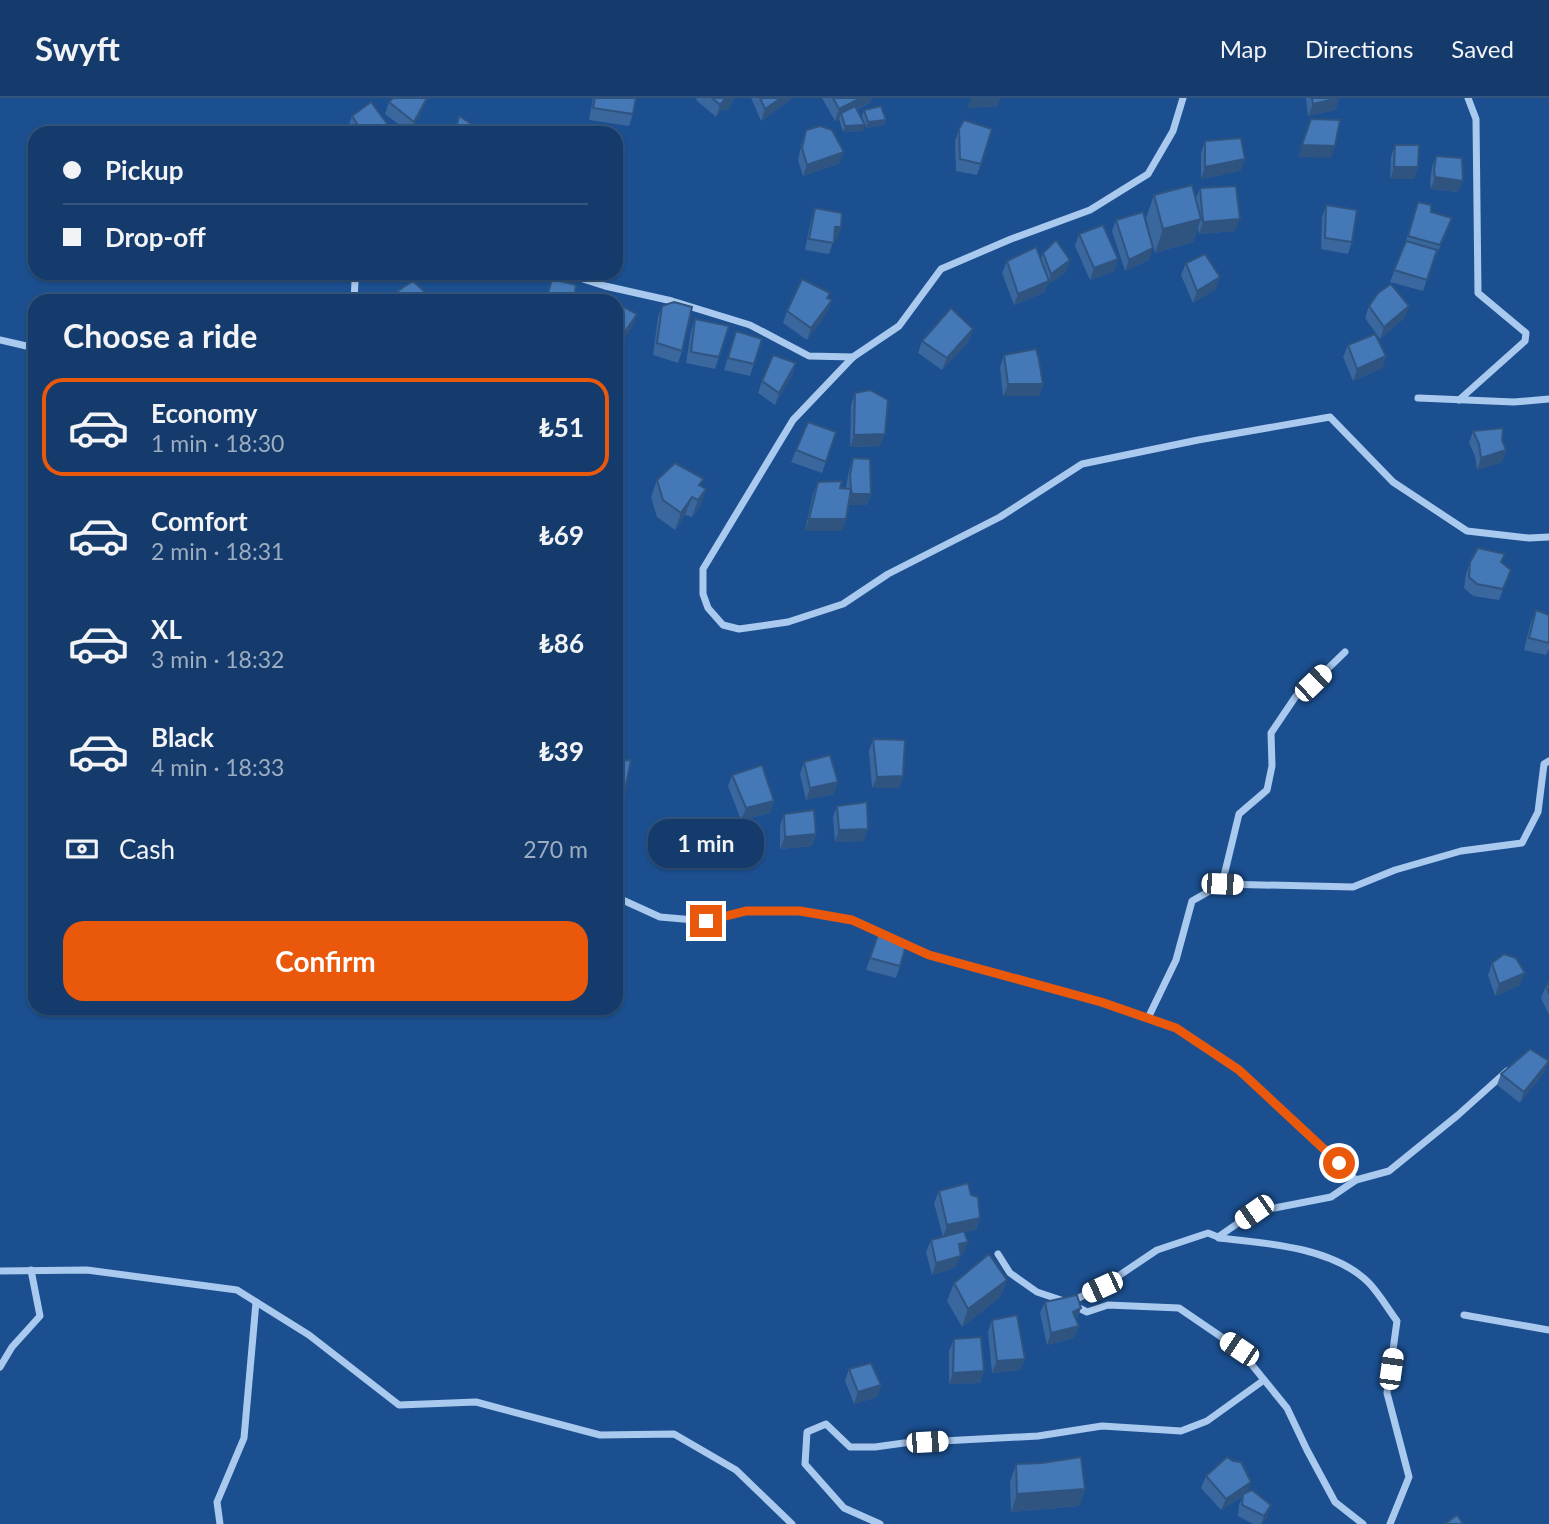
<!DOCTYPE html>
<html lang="en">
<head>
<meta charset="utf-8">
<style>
  :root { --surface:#143b6b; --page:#1d4271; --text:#f1f3f6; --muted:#9dadc1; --line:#33557e; --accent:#ea580c }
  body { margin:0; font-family:Lato,sans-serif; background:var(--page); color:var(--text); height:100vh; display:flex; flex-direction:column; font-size:26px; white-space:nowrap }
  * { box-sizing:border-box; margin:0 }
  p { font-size:23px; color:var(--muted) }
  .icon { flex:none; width:38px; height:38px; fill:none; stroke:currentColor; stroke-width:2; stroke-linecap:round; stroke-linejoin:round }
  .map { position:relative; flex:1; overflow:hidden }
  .sheet { position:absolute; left:28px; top:196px; width:595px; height:721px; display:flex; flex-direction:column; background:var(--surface); border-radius:21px; box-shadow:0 2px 5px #0004,0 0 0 2px var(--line) }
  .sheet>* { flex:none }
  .top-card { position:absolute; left:28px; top:28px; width:595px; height:154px; border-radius:21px; box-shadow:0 2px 5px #0004,0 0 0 2px var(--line); display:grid; align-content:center; height:154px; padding:0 35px; background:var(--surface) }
  .end { position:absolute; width:32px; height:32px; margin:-16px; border:9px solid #ea580c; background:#fff; box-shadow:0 0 0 4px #fff }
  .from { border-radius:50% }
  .bubble { position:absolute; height:49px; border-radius:21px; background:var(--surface); box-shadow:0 2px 5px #0004,0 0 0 2px var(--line); font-size:23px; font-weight:700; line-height:49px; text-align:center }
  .car { position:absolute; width:21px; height:42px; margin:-21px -10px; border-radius:9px; box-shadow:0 0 5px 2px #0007; background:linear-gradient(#fff 24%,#345 0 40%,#fff 0 76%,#345 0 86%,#fff 0) }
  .top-card b { display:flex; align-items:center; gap:24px; height:66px; font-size:26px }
  .top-card b+b { border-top:2px solid var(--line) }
  .top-card i { width:18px; height:18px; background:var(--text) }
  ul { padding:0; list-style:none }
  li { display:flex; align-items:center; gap:21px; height:98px; margin:0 14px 10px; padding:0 21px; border:4px solid transparent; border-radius:21px }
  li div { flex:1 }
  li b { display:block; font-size:26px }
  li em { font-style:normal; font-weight:700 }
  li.selected { border-color:var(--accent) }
  li>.icon { width:63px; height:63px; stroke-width:1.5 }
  h2 { padding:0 35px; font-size:32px; line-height:84px }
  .pay { display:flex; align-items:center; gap:18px; height:77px; padding:0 35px; font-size:26px }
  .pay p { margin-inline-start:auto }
  .primary-button { display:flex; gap:14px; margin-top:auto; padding:14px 35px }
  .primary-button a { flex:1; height:80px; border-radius:21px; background:var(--accent); color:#fff; font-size:28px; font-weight:700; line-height:80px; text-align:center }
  header { display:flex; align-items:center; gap:42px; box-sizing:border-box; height:98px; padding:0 35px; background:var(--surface); border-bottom:2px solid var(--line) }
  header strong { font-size:33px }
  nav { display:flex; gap:38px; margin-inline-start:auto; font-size:24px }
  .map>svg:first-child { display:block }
</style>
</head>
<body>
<header>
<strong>Swyft</strong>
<nav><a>Map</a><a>Directions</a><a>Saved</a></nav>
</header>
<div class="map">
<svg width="1549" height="1426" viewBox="0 0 1549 1426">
  <rect width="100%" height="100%" fill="#1b4f8f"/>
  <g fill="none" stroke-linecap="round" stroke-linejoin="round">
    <g stroke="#a9c9ee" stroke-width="7">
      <path d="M564,175L605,188L672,203L750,227L809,258L853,259L899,228L941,171L1011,141L1090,112L1148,76L1173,33L1183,0"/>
      <path d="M354,203L355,183L362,175"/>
      <path d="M0,242L35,250"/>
      <path d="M853,259L793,322L703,471V496L708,510L723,527L739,531L788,524L843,506L888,476L1000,419L1082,366L1198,342L1330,319L1393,384L1467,433L1529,440L1549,439"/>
      <path d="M1418,300L1514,304L1549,301"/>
      <path d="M1459,302L1525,243L1526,235L1478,195L1476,21L1468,0"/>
      <path d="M1222,786L1239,716L1267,692L1272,668L1271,635L1296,598L1313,585L1345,554"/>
      <path d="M616,799L660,819L706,823L746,813H800L852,822L929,857L1101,904L1176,930L1239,972L1356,1082"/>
      <path d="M1148,920L1176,862L1192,803L1222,786L1353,789L1395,772L1461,753L1522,745L1538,714L1544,666L1549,663"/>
      <path d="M1219,1140C1266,1145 1332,1149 1368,1184C1379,1195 1388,1211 1397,1223L1387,1295L1409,1379L1390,1426"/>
      <path d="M998,1156L1010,1175L1037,1194L1064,1203"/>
      <path d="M0,1173L87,1172L237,1192L309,1237L399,1307L476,1304L600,1337L674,1336L736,1372L792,1426"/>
      <path d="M1072,1203L1102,1189L1157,1152L1208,1135L1218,1139L1254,1114L1331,1099L1356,1082L1389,1073L1458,1017L1507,973"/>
      <path d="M1075,1208L1087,1214L1108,1207L1179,1210L1239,1251L1287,1310L1307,1352L1335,1404L1363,1426"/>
      <path d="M1464,1217L1549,1232"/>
      <path d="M0,1269L12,1249L40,1218L31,1172"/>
      <path d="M220,1426L217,1404L244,1340L256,1204"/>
      <path d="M880,1426L844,1410L805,1366L807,1334L826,1326L850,1349H875L904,1345L1038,1338L1102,1328L1181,1333L1207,1323L1264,1282"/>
    </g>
  </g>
  <g fill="#3a679d">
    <path d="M428,0L410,35L385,16L389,4Z"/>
    <path d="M593,0H636L633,16L629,28L589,22Z"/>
    <path d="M697,0H734L728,12H721L716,19L696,2Z"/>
    <path d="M751,0H793L761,23Z"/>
    <path d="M822,0H872L870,5L857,12L863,33L843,34L839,21L835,23Z"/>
    <path d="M1306,0H1339L1335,12L1308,18Z"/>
    <path d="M864,12L886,22L884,27L866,30L862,18Z"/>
    <path d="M352,18L391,31L389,35H352L348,29Z"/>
    <path d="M959,31L981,66L977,77L956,73L955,43Z"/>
    <path d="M806,32L840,65L803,78L798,62L802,44Z"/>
    <path d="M1205,43L1245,61L1240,73L1201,81V55Z"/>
    <path d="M1395,47L1418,69L1414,81H1390L1391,59Z"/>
    <path d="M1436,58L1458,94L1431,91L1430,84L1432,69Z"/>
    <path d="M1200,90L1235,133L1199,136L1198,130L1193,144L1155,155L1146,120L1154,97L1196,100Z"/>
    <path d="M1418,104L1431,114L1448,131L1436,158H1435L1423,193L1390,184L1406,143Z"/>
    <path d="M1326,107L1352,144L1348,156L1321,151L1322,119Z"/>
    <path d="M815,110L841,129L837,141H834L829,156L805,152L811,122Z"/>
    <path d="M1116,122L1149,162L1125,173L1112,133Z"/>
    <path d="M1079,136L1118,161L1114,173L1090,182L1075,148Z"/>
    <path d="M1043,155L1066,174L1047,187L1045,194L1014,207L1002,175L1007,163L1041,161Z"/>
    <path d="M1186,165L1216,191L1193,205L1181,177Z"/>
    <path d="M830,195L828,200L832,202L828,213L807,242L783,225L787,213Z"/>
    <path d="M662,208L682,253L678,265L653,257L658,219Z"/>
    <path d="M1369,208H1409L1404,220L1380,241L1365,220Z"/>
    <path d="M695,221L719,259L715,271L686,265L691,233Z"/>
    <path d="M973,231L969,243L942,272L918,255L922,243Z"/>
    <path d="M736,233L762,241L750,278L724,272Z"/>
    <path d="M1348,247L1386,258L1382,270L1353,283L1343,259Z"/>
    <path d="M1004,257L1043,286L1039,298H1003L1000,269Z"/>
    <path d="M796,265L792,277L775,307L758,295L762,283Z"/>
    <path d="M855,295L880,348L850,349L851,307Z"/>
    <path d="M1473,333L1506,352L1502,364L1477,372L1475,358L1469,345Z"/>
    <path d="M836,334L822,375L791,364L796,352Z"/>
    <path d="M853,360L871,396L867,407H849L846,421L842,433H805L813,396L818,384L846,390L849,372Z"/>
    <path d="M657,382L701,388L706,391L700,408L692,419L685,417L675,432L657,419L651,399Z"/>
    <path d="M1470,464L1502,465L1511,472L1499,502L1473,498L1464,490L1466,476Z"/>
    <path d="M1536,512L1549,517V551L1546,557L1524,552L1531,524Z"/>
    <path d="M873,641L903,678L899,690H872L869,653Z"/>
    <path d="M804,664L834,696L806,702L800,676Z"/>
    <path d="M732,677L774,703L770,715L741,722L728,688Z"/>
    <path d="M837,708L864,743L835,744L833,719Z"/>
    <path d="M784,716L816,736L812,748L780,751V728Z"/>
    <path d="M878,837L900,868L896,880L866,872Z"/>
    <path d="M1492,865L1520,887L1495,898L1488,877Z"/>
    <path d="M1549,884V917L1541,900L1546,888Z"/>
    <path d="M1549,963L1544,974L1520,1005L1497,987L1501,976Z"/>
    <path d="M939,1093L980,1120L976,1132L965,1134L964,1155L960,1156L956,1169L932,1177L926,1154L931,1142L943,1139L934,1105Z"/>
    <path d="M1007,1182L1000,1199L962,1229L947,1203L954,1185Z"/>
    <path d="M1045,1204L1081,1210L1076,1222L1079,1228L1074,1240L1047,1247L1040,1215Z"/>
    <path d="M992,1222L1025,1261L1020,1272L992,1275L988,1234Z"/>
    <path d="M954,1241L984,1273L980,1285L949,1286V1253Z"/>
    <path d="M849,1271L881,1287L877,1299L854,1306L845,1283Z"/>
    <path d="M1016,1366L1085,1391L1079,1408L1011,1414L1010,1384Z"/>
    <path d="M1206,1378L1251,1384L1247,1394L1267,1419L1262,1426H1253L1238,1418L1239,1407L1243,1398L1221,1412L1201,1390Z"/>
  </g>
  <g fill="#305480">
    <path d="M427,0H428L426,5L410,35L414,24Z"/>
    <path d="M734,0L728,12H721L716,19L720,7L725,1Z"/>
    <path d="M781,0H793L761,23L765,11Z"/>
    <path d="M861,0H872L870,5L842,19L841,15L839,21L835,23L839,11Z"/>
    <path d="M971,0H1000L997,9L967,10Z"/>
    <path d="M1339,0L1335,12L1308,18L1313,6Z"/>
    <path d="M886,22L884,27L866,30L868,24Z"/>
    <path d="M865,27L863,33L843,34L845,28Z"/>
    <path d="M1302,47L1335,48L1331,60L1298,59Z"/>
    <path d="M844,54L840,65L803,78L807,67Z"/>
    <path d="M1245,61L1240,73L1201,81L1205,69Z"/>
    <path d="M1394,69H1418L1414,81H1390Z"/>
    <path d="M1435,79L1463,83L1458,94L1431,91Z"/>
    <path d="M1201,121L1193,144L1155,155L1163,131Z"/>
    <path d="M1240,121L1235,133L1199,136L1203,124Z"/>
    <path d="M835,129H841L837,141H831Z"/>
    <path d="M1153,150L1149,162L1125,173L1129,162Z"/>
    <path d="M1118,161L1114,173L1090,182L1094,170Z"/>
    <path d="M1070,162L1066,174L1047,187L1045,194L1014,207L1018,196L1049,183L1051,176Z"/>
    <path d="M1220,179L1216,191L1193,205L1197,193Z"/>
    <path d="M832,202L828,213L807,242L811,230Z"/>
    <path d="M1409,208L1404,220L1380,241L1384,229Z"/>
    <path d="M637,216L633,228L616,253L618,244Z"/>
    <path d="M973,231L969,243L942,272L947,260Z"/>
    <path d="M1386,258L1382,270L1353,283L1357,271Z"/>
    <path d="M796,265L792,277L775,307L779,295Z"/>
    <path d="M1008,286H1043L1039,298H1003Z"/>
    <path d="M885,336L880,348L850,349L854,337Z"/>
    <path d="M1506,352L1502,364L1477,372L1481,360Z"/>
    <path d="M706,391L700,408L692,419L698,402Z"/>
    <path d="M852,396H871L867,407H848Z"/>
    <path d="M692,399L685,417L675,432L681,415Z"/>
    <path d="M809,421H846L842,433H805Z"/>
    <path d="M903,678L899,690H872L877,679Z"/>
    <path d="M838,684L834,696L806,702L810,690Z"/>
    <path d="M616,696L624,697L619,709L616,708Z"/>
    <path d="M774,703L770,715L741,722L746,710Z"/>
    <path d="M868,731L864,743L835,744L839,732Z"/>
    <path d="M816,736L812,748L780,751L785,739Z"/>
    <path d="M616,745H624L619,756H616Z"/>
    <path d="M1525,875L1520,887L1495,898L1499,886Z"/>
    <path d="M1549,963L1544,974L1520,1005L1524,994Z"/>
    <path d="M980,1120L976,1132L943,1139L947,1127Z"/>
    <path d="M968,1144L964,1155L954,1158L959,1146Z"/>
    <path d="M961,1158L956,1169L932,1177L936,1165Z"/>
    <path d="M1007,1182L1000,1199L962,1229L968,1211Z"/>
    <path d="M1081,1210L1076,1222L1073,1214Z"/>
    <path d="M1079,1228L1074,1240L1047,1247L1051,1235Z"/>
    <path d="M1025,1261L1020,1272L992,1275L997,1263Z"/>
    <path d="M984,1273L980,1285L949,1286L953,1275Z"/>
    <path d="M881,1287L877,1299L854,1306L858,1294Z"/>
    <path d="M1251,1384L1247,1395L1221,1412L1226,1401Z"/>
    <path d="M1085,1391L1079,1408L1011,1414L1017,1396Z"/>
    <path d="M1271,1407L1267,1419L1262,1426H1261L1264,1418Z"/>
  </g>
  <g fill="#4478b7" stroke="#305480" stroke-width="2">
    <path d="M393,0H427L414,24L389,4Z"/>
    <path d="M595,0H636L633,16L593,10Z"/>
    <path d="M712,0H732L725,1L720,7Z"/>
    <path d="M760,0H781L765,11Z"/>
    <path d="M833,0H861L839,11Z"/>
    <path d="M1312,0H1339L1313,6Z"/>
    <path d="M371,4L391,31L386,35H363L352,18Z"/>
    <path d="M855,8L865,27L845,28L841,15Z"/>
    <path d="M881,8L886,22L868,24L864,12Z"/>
    <path d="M459,18L484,34V35H455Z"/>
    <path d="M1311,21L1340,22L1335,48L1302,47Z"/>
    <path d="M964,22L992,31L981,66L960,61L959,31Z"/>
    <path d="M820,28L832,32L844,54L807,67L802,50L806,32Z"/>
    <path d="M1241,40L1245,61L1205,69V43Z"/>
    <path d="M1395,47H1419L1418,69H1394Z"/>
    <path d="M1436,58L1462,60L1463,83L1435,79L1434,72Z"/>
    <path d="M1192,87L1201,121L1163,131L1154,97Z"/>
    <path d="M1236,88L1240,121L1203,124L1200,90Z"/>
    <path d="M1418,104L1431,107V114L1452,120L1440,147L1408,138Z"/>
    <path d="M1326,107L1357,112L1352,144L1325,140Z"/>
    <path d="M815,110L842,115L841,129H835L834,145L809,141Z"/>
    <path d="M1143,114L1153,150L1129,162L1116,122Z"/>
    <path d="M1103,127L1118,161L1094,170L1079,136Z"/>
    <path d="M1056,142L1070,162L1051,176L1043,155Z"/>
    <path d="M1406,143L1437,152L1427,182L1394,172Z"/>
    <path d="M1036,149L1049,183L1018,196L1007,163Z"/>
    <path d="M1205,156L1220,179L1197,193L1186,165Z"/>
    <path d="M552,181L576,187L574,203H546Z"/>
    <path d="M802,181L830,195L827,200L832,202L811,230L787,213Z"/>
    <path d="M413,183L430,199L427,203H394L398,193Z"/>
    <path d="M1391,186L1409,208L1384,229L1369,208L1378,195Z"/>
    <path d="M674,204L692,209L682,253L657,245L662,208Z"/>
    <path d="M616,205L637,216L618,244L616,243Z"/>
    <path d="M951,210L973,231L947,260L922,243Z"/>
    <path d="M695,221L729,228L719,259L691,254Z"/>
    <path d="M736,233L762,241L754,266L728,260Z"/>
    <path d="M1375,236L1386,258L1357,271L1348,247Z"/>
    <path d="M1036,251L1039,262L1043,286H1008L1004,257Z"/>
    <path d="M773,257L796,265L779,295L762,283Z"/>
    <path d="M870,292L888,302L885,336L854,337L855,295Z"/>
    <path d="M808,324L836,334L826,364L796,352Z"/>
    <path d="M1503,330L1502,342L1506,352L1481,360L1479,346L1473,333Z"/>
    <path d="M853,360L870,361L871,396H852L851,391L846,421H809L818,384L842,383L840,390L851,391L850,377Z"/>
    <path d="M675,365L704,381L699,387L706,391L698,402L692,399L681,415L663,402L657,382Z"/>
    <path d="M1478,450L1505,456L1501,464L1511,472L1503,491L1477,486L1469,479L1470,464Z"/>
    <path d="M1536,512L1549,517V545L1529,540Z"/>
    <path d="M873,641L905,642L903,678L877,679Z"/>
    <path d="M830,657L838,684L810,690L804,664Z"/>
    <path d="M631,662L624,697L616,696V663Z"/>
    <path d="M762,667L774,703L746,710L732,677Z"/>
    <path d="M867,704L868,731L839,732L837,708Z"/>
    <path d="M814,712L816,736L785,739L784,716Z"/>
    <path d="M616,717L624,718V745H616Z"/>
    <path d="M878,837L907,844L900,868L870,860Z"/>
    <path d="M1504,856L1516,860L1525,875L1499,886L1492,865Z"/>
    <path d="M1549,884V896L1546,888Z"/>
    <path d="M1530,951L1549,963L1524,994L1501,976Z"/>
    <path d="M968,1085L971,1097L978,1099L980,1120L947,1127L939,1093Z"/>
    <path d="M964,1133L968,1144L959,1146L961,1158L936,1165L931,1142Z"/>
    <path d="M989,1156L1007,1182L968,1211L954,1185Z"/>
    <path d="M1077,1197L1081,1210L1073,1214L1079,1228L1051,1235L1045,1204Z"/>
    <path d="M1017,1217L1025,1261L997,1263L992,1222Z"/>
    <path d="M981,1239L984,1273L953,1275L954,1241Z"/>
    <path d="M871,1265L881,1287L858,1294L849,1271Z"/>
    <path d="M1081,1359L1085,1391L1017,1396L1016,1366L1042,1365Z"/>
    <path d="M1227,1359L1233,1363L1241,1364L1251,1384L1226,1401L1206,1378Z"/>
    <path d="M1252,1392L1271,1407L1264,1418L1242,1407L1243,1396Z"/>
    <path d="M1457,1417L1463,1425L1461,1426H1445Z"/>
  </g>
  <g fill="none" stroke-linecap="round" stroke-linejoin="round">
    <path stroke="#ea580c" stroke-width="9" d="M706,823L746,813H800L852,822L929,857L1101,904L1176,930L1239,972L1339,1065"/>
  </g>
</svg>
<i class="end from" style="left:1339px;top:1065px"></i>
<i class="end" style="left:706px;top:823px"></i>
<div class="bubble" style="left:648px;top:721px;width:116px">1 min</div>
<i class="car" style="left:1313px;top:585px;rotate:46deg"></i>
<i class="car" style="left:1222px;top:786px;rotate:92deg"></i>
<i class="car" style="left:1254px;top:1114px;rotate:235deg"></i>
<i class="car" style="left:1102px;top:1189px;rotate:245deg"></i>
<i class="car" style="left:1239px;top:1251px;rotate:304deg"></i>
<i class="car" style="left:1391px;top:1271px;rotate:8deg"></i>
<i class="car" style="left:927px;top:1344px;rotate:87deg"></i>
<div class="top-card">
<b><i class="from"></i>Pickup</b>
<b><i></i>Drop-off</b>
</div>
<section class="sheet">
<h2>Choose a ride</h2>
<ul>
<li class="selected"><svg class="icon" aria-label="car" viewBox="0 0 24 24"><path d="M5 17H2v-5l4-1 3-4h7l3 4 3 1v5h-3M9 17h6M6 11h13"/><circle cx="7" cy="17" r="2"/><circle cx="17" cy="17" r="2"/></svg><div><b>Economy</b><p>1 min · 18:30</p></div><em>₺51</em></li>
<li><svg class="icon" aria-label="car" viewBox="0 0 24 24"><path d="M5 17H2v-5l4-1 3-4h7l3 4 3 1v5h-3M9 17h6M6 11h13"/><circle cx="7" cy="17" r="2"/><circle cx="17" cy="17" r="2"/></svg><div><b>Comfort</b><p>2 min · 18:31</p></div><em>₺69</em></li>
<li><svg class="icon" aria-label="car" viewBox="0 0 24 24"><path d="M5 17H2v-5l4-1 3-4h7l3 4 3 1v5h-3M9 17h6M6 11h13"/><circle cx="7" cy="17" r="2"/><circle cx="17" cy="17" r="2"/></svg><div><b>XL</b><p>3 min · 18:32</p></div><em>₺86</em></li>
<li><svg class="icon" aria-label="car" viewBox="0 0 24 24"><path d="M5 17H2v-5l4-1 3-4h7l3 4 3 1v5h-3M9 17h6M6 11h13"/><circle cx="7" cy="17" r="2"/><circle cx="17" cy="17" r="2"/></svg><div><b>Black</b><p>4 min · 18:33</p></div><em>₺39</em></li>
</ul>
<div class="pay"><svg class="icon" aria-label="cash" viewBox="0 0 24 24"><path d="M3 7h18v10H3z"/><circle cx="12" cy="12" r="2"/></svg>Cash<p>270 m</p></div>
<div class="primary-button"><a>Confirm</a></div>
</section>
</div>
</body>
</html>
